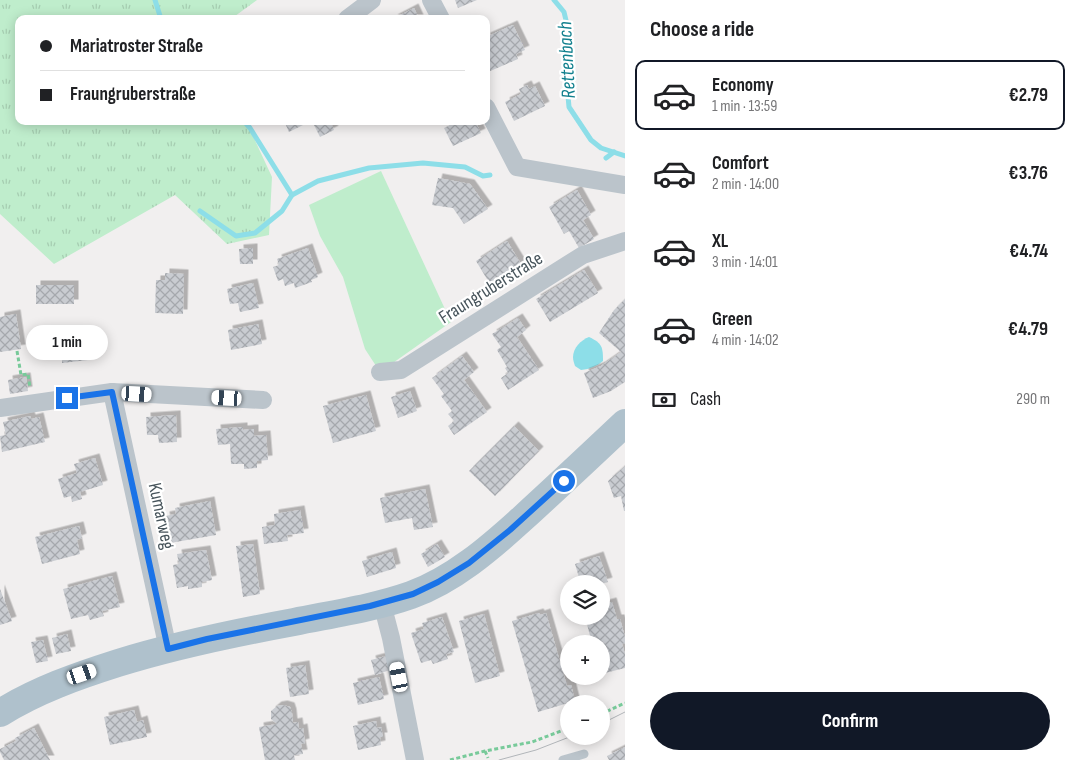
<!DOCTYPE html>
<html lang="en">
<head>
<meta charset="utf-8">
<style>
  :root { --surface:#fff; --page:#f6f6f6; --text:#202124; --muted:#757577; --line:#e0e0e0; --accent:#111827 }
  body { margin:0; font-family:"Sofia Sans Condensed",sans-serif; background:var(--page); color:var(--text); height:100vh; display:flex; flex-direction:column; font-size:19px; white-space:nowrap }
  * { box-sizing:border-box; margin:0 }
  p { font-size:16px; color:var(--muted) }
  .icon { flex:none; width:28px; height:28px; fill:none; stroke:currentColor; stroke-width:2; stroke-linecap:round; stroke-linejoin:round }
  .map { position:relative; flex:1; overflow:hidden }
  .side { display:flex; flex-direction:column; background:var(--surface); width:450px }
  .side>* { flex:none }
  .top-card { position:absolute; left:15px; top:15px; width:475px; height:110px; border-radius:10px; box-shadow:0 2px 12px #0003; display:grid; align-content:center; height:110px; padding:0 25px; background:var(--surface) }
  .tools { position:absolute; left:560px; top:575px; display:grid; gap:10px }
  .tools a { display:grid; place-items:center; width:50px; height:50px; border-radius:50%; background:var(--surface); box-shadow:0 2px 12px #0003; font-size:25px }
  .end { position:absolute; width:22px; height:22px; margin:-11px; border:6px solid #1a73e8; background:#fff; box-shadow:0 0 0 2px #fff }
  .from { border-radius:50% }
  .bubble { position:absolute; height:35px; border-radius:18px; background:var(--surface); box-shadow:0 2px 12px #0003; font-size:16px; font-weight:700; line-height:35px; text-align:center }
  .car { position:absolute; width:15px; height:30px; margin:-15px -8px; border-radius:6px; box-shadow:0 0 4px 1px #0007; background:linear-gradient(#fff 24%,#345 0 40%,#fff 0 76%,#345 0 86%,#fff 0) }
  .top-card b { display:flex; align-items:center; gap:18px; height:48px; font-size:19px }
  .top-card b+b { border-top:1px solid var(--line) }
  .top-card i { width:12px; height:12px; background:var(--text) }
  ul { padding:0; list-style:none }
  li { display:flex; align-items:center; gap:15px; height:70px; margin:0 10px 8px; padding:0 15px; border:2px solid transparent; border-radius:10px }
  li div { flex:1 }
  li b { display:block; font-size:19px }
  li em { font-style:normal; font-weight:700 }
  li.current { border-color:var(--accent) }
  li>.icon { width:45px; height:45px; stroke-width:1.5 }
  h2 { padding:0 25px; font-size:22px; line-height:60px }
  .pay { display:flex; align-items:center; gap:12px; height:55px; padding:0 25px; font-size:19px }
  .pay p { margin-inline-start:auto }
  .button { display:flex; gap:10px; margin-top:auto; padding:10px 25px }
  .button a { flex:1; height:58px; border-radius:30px; background:var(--accent); color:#fff; font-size:20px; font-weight:700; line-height:58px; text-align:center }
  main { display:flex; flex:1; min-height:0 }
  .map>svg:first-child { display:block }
</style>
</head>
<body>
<main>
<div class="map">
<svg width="625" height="760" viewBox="0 0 625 760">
  <defs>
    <pattern id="grass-tufts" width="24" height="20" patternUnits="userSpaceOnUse" patternTransform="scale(1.25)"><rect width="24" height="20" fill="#bfedcc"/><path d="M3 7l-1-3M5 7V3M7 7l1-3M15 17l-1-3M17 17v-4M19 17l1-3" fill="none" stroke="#a6cdb1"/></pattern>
    <pattern id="building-cross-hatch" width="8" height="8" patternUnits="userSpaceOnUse" patternTransform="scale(1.25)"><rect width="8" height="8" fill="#c9ccd1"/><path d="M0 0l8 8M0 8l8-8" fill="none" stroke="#a5a8ad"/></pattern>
    <filter id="shadow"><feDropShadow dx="4.5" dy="-4.5" stdDeviation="0" flood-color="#0004"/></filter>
  </defs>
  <rect width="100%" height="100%" fill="#f1efef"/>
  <path fill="url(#grass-tufts)" d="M0,0H257L231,19H19V121H246L272,177L269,235L227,244L175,195L54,264L0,214Z"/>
  <path fill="#bfedcc" d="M381,171L451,322L380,372L365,349L343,277L320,236L309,205Z"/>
  <path fill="#8ddee8" d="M589,337C602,343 603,347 603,361C597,366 590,369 581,370L575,366C574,363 573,360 573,357C573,348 581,340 589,337Z"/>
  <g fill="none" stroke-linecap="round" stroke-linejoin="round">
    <g stroke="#8ddee8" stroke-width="5">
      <path d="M155,0L161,19"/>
      <path d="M554,0L564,12L570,37L568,96L569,107L591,140L601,148L625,156"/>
      <path d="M244,121L250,128L292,195L318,181L369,168L423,163L465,167L483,176L490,175"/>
      <path d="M606,158L614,152"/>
      <path d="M200,211L236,236L255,233L282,211L292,195"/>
    </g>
  </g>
  <g fill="url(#building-cross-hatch)" filter="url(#shadow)">
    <path d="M455,0H477L458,8Z"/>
    <path d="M414,8L419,19H393Z"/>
    <path d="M513,25L525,50L516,54L518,59L488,72L486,68V37Z"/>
    <path d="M527,85L529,89L535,86L545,106L514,121L505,102L521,94L519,89Z"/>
    <path d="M284,121H311L289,132Z"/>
    <path d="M312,121H330L334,130L320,137Z"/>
    <path d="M458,121H475L481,133L453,146L444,128Z"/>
    <path d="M438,178L470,184L488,209L464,224L453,208L432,205Z"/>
    <path d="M577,190L591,215L583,220L594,239L579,248L569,231L564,234L549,207Z"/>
    <path d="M507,241L521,264L490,284L476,261Z"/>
    <path d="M253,248V264H240L239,249Z"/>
    <path d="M308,248L318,277L311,280L312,282L295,288L294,283L285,286L283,279L278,281L273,267L279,265L277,259Z"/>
    <path d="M584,270L598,293L550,322L536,299Z"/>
    <path d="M165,273L184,274L183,314L155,313L156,280H165Z"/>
    <path d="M253,283L259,308L240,312L238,303L230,304L227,289Z"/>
    <rect x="36" y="285" width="38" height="19"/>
    <path d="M625,299V382L611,391L593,398L584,373L601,366L621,352L599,333L614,310Z"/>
    <path d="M16,314L21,349L0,352V317Z"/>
    <path d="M518,318L526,330L517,337L539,370L508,390L501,378L508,373L505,368L507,367L497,350L501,347L492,334Z"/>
    <path d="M258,324L262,344L231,350L228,330Z"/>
    <path d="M85,341L88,360L62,363V357L50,359L48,345Z"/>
    <path d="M462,356L474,372L464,380L487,412L454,435L448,426L454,421L448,414L452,411L441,396L444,394L432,378Z"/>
    <path d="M26,377L28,391L10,394L8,380Z"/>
    <path d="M410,391L417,411L398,418L391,397Z"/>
    <path d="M366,395L376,431L333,443L323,406Z"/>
    <path d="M176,415L177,442L159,443L158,435H147L146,417Z"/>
    <path d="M30,416L31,419L39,417L45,442L2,452L0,436L6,435L3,422Z"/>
    <path d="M514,426L539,451L495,496L469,471Z"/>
    <path d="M243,427V430L254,429V436L266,435L268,460L257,461V468L244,469V464H231L230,444L218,445L216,429Z"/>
    <path d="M95,458L103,485L80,492L82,499L72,502L71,496L64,498L58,479L77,473L74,464Z"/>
    <path d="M625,466V511H624L621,496L614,498L608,481Z"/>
    <path d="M425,489L433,527L414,530L412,518L385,523L380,498Z"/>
    <path d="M210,501L216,535L170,543L165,516L176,514L175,508Z"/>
    <path d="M300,510L304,533L287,535L288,541L264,544L262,527L275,525L274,514Z"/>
    <path d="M79,526L82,538L77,540L80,554L42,564L35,537Z"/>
    <path d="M253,544L260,594L243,597L236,546Z"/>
    <path d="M437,544L445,557L428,567L421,554Z"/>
    <path d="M206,550L212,580L202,582V587L188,589V586L177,588L173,565L179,564L177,554Z"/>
    <path d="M392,552L396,568L367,577L362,561Z"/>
    <path d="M599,556L608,582L601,584H581L575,564Z"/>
    <path d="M112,576L120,607L102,611L104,616L90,620L88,615L71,619L63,589Z"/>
    <path d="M0,589L12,621L0,625Z"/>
    <path d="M612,602L617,619H620L625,637V643L622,644L625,654V668L601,674V644H592L585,616H601V605Z"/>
    <path d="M539,613L540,615L546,613L567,686L571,685L575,701L538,712L512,621Z"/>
    <path d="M484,614L500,676L475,683L459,621Z"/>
    <path d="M442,617L454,652L446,654L448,659L433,664L431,660L421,663L411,633L424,629L422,623Z"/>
    <path d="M67,634L71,651L56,654L52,638Z"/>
    <path d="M43,640L48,661L36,663L31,642Z"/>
    <path d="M386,656L390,670L375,675L371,660Z"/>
    <path d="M305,665L309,694L290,697L286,668Z"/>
    <path d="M379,677L384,699L358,705L353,683Z"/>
    <path d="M283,705L290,707L292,713L293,723L298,722L299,729L303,728L305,743L301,744L303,754L294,755L295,760H265L259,727L277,724L271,719V711L277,706Z"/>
    <path d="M134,710L137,722L143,720L147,737L110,745L104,717Z"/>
    <path d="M376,721L377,728L381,727L383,737H380L381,745L358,750L353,726Z"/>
    <path d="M34,728L50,760H4L0,752V749L16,741L15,738Z"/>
    <path d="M625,747V760H609L607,756Z"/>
  </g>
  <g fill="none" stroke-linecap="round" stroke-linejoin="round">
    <g stroke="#78ca9a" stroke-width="3" stroke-dasharray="4 2.5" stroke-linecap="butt">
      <path d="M17,351L21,375L28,374L30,388"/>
      <path d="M601,714L625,703"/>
      <path d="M485,751L488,758"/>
      <path d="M450,760L485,751L532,742L569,728"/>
    </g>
    <path stroke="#bbc4cb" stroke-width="9" d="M563,760L584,754"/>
    <g stroke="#bbc4cb" stroke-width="18">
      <path d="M431,0L441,19"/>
      <path d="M347,19L372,0"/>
      <path d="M486,107L517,167L625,185"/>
      <path d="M380,372L401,370L583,255L625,241"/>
      <path d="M112,392L168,649"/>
      <path d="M0,408L112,392L263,400"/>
      <path d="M381,604L385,615L391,638L415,760"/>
    </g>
    <path stroke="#afc1cc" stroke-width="28" d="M0,713C37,690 77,676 118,663C176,645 234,633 294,622C333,614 374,608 411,595C453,580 490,548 523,518C557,487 591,455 625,423"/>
    <g stroke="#b1b5b9" stroke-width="1">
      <path d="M601,724L625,712"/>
      <path d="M499,760L536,750L572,736"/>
    </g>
  </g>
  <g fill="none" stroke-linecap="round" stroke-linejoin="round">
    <path stroke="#1a73e8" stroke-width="6" d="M67,398L112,392L168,649L207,639L370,606L413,594L438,582L469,563L510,530L564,481"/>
  </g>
  <g text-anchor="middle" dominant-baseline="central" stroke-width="4.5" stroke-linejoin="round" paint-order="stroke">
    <g font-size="19" fill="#47545b" stroke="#fff">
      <text transform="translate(491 288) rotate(-32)">Fraungruberstraße</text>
      <text transform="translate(161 516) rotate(78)">Kumarweg</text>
    </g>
    <g font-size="20" font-style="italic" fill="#12808e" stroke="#fff">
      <text transform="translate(567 60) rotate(-93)">Rettenbach</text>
    </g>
  </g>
</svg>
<div class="tools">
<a><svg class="icon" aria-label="layers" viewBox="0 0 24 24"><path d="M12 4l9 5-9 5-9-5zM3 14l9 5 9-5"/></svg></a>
<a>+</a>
<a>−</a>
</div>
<i class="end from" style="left:564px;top:481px"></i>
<i class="end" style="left:67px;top:398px"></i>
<div class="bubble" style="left:26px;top:325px;width:82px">1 min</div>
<i class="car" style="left:137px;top:394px;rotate:93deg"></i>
<i class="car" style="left:227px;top:398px;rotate:273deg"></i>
<i class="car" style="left:82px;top:674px;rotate:71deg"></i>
<i class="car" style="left:399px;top:677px;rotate:349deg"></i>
<div class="top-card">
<b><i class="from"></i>Mariatroster Straße</b>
<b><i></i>Fraungruberstraße</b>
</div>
</div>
<section class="side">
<h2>Choose a ride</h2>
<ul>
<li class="current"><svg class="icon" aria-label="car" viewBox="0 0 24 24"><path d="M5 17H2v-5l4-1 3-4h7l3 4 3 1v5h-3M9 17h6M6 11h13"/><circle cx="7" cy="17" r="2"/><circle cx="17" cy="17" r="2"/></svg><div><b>Economy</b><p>1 min · 13:59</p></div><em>€2.79</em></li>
<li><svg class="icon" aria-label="car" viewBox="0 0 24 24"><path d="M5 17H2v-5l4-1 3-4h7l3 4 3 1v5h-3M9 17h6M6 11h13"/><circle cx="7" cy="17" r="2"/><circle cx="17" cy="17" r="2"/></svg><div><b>Comfort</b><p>2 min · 14:00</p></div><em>€3.76</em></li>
<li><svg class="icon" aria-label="car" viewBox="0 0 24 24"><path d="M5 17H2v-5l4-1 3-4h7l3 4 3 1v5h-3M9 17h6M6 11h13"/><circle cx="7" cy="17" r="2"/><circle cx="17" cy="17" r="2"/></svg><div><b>XL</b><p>3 min · 14:01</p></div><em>€4.74</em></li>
<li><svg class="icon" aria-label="car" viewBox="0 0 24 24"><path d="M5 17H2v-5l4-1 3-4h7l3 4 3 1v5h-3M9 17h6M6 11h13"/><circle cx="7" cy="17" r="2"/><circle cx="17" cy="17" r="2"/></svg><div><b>Green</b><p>4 min · 14:02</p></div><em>€4.79</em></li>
</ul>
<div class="pay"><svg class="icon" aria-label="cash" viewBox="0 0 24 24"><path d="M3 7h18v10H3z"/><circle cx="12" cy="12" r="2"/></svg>Cash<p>290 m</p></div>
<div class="button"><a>Confirm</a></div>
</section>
</main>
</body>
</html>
